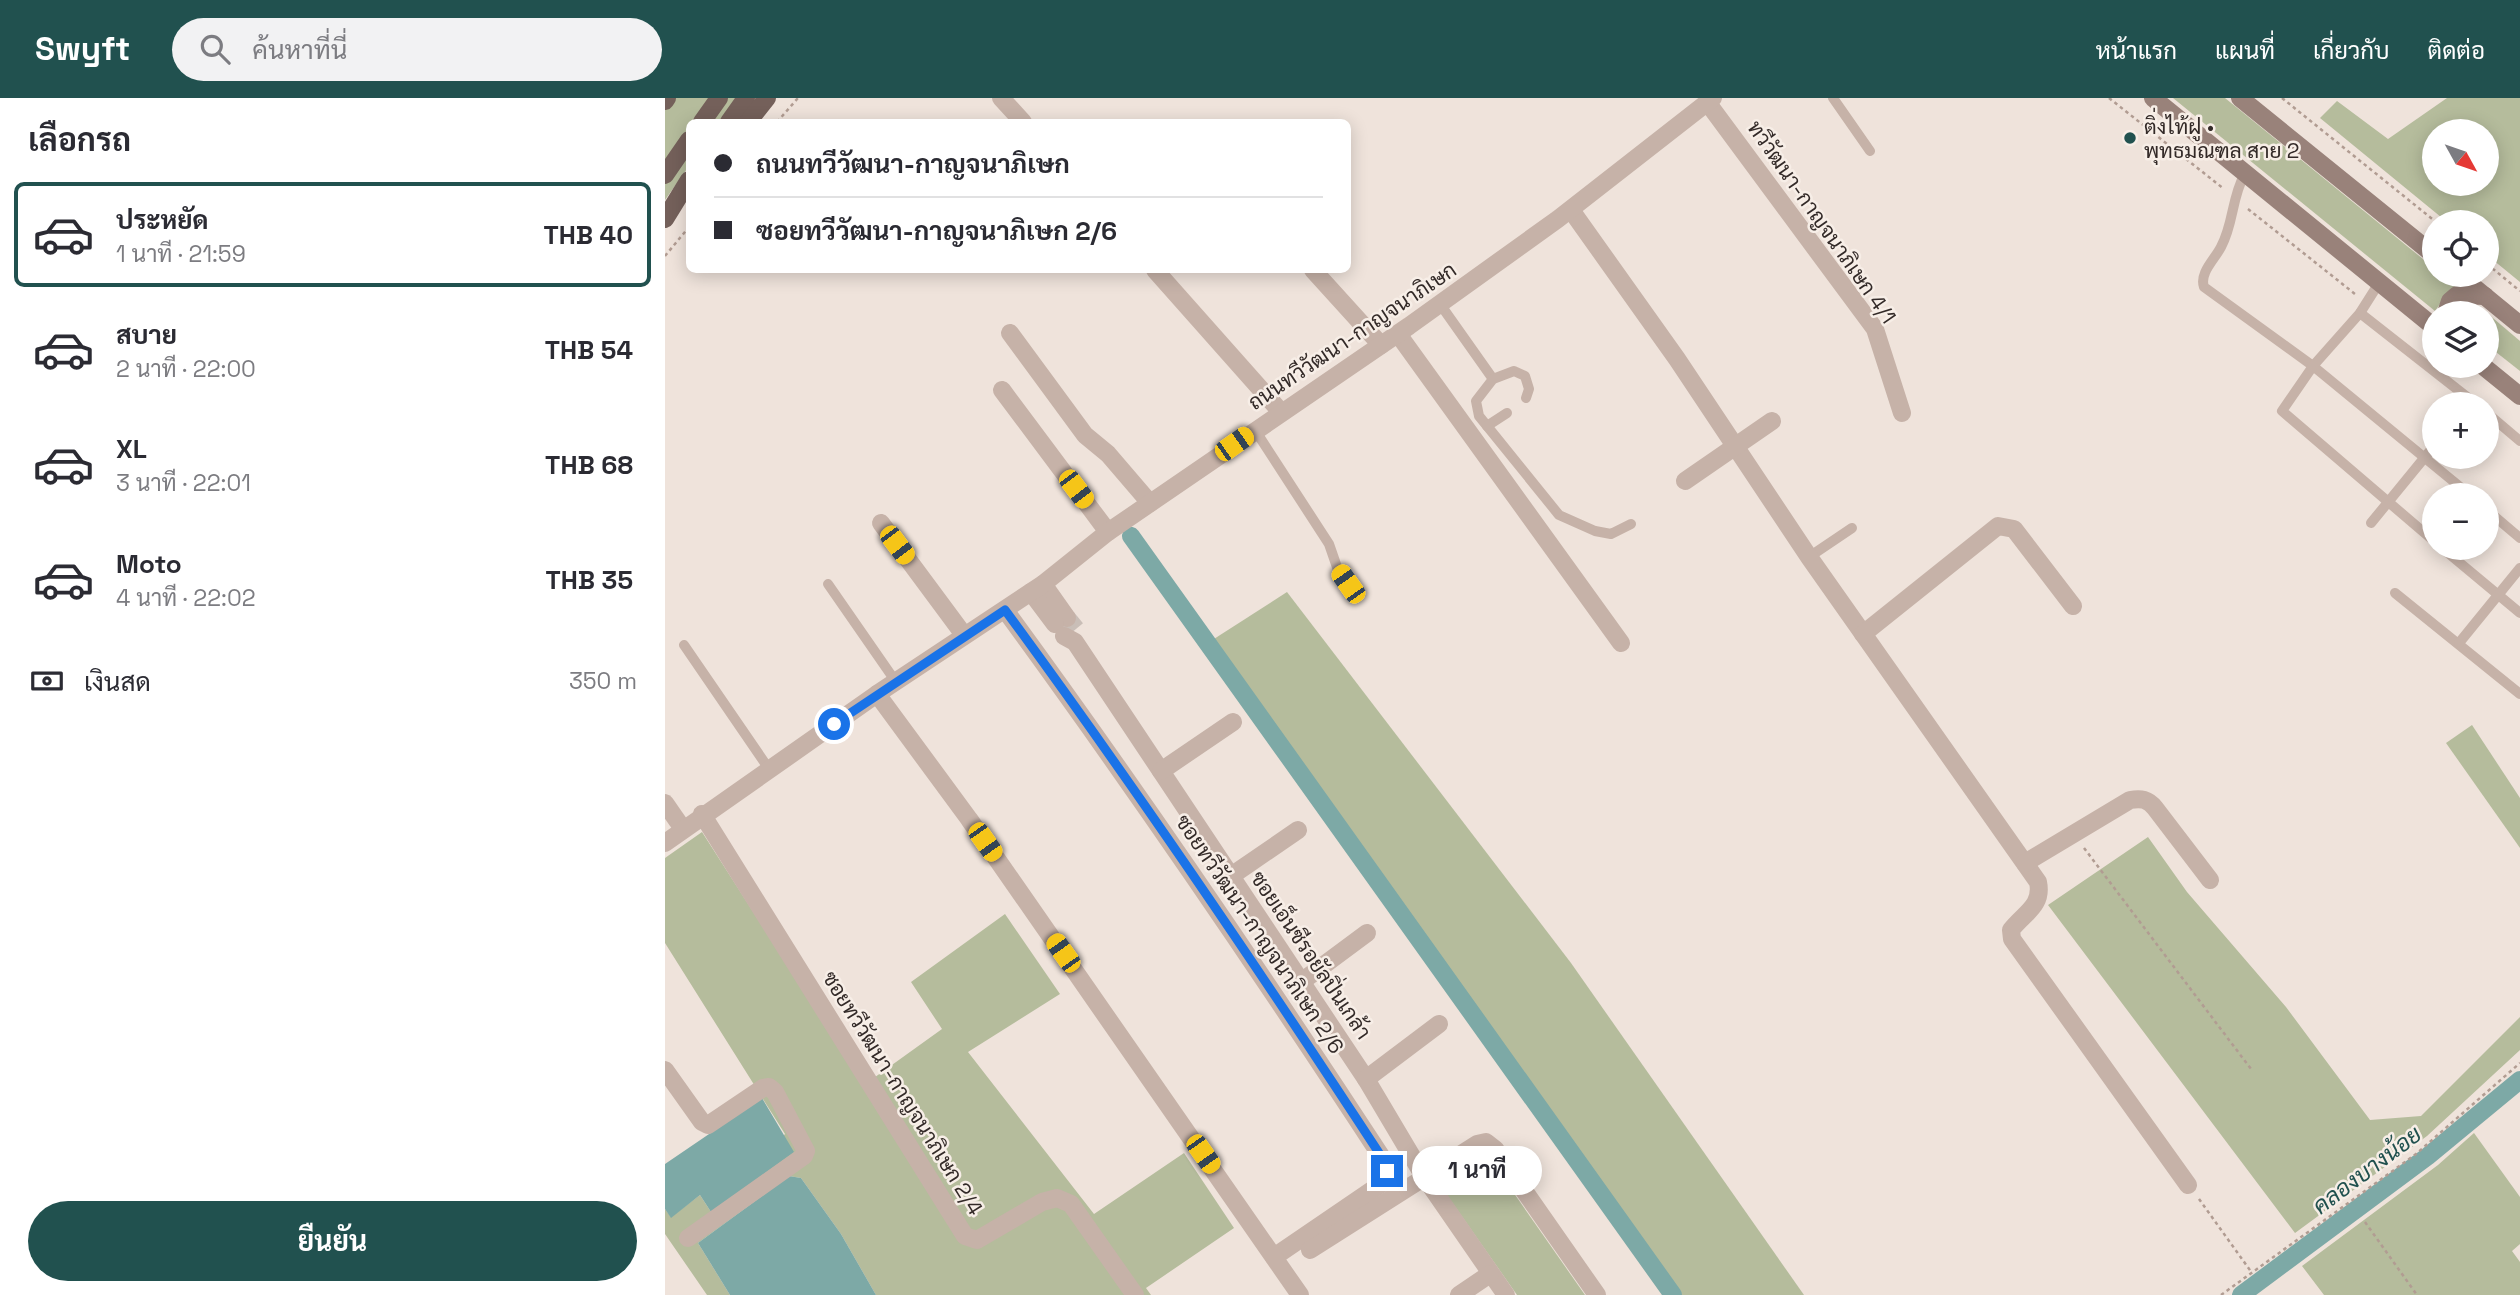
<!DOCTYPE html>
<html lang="th">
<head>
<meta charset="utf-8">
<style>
  :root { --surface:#fff; --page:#f2f2f3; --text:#2b2b33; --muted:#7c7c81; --line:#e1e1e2; --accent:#21514f }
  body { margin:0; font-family:"Space Grotesk",Sarabun,sans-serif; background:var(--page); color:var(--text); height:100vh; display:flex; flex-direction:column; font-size:26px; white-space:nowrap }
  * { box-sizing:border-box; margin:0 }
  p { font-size:23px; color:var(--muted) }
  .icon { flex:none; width:38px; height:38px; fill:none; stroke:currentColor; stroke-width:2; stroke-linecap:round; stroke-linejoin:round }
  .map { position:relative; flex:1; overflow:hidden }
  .sheet { display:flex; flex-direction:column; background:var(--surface); width:665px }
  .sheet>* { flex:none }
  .hud { position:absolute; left:21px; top:21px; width:665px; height:154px; border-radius:10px; box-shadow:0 4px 18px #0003; display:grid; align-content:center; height:154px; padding:0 28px; background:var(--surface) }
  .needle { width:46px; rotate:130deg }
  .buttons { position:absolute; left:1757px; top:21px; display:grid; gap:14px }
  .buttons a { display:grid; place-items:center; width:77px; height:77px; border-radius:50%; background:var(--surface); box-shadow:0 4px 18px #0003; font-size:35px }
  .end { position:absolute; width:32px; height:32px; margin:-16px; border:9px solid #1a73e8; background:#fff; box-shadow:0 0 0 4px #fff }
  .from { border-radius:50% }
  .bubble { position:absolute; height:49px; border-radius:24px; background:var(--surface); box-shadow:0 4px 18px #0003; font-size:23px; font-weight:700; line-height:49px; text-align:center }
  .car { position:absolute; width:21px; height:42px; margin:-21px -10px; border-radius:9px; box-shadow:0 0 5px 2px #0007; background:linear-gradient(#f5c518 24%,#345 0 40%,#f5c518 0 76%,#345 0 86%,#f5c518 0) }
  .hud b { display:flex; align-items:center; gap:24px; height:66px; font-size:26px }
  .hud b+b { border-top:2px solid var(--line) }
  .hud i { width:18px; height:18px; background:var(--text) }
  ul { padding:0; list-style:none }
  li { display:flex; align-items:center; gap:21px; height:105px; margin:0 14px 10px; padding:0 14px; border:4px solid transparent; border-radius:10px }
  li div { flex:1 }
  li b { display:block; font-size:26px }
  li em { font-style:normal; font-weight:700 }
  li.on { border-color:var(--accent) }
  li>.icon { width:63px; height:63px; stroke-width:1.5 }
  h2 { padding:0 28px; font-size:32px; line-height:84px }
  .pay { display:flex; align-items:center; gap:18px; height:77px; padding:0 28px; font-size:26px }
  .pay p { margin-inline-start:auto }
  .cta { display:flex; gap:14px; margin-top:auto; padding:14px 28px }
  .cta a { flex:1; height:80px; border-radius:42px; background:var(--accent); color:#fff; font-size:28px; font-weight:700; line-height:80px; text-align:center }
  header { display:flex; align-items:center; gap:42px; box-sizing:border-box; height:98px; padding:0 35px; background:var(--accent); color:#fff }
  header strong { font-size:33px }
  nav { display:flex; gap:38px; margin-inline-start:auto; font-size:24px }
  .search { width:490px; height:63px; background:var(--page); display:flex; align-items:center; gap:18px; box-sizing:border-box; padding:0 24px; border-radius:38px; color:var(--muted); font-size:26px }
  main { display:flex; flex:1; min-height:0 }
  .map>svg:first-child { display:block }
</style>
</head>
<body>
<header>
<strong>Swyft</strong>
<div class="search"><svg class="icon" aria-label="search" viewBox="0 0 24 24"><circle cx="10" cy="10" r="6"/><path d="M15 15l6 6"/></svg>ค้นหาที่นี่</div>
<nav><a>หน้าแรก</a><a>แผนที่</a><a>เกี่ยวกับ</a><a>ติดต่อ</a></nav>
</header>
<main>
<section class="sheet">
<h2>เลือกรถ</h2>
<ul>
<li class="on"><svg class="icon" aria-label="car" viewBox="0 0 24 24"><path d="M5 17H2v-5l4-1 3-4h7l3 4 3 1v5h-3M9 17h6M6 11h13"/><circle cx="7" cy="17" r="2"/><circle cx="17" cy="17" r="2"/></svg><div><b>ประหยัด</b><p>1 นาที · 21:59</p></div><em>THB 40</em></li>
<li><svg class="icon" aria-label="car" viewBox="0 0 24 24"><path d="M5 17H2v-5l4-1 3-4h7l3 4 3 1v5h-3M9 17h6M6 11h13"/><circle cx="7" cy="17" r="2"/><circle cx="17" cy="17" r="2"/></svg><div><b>สบาย</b><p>2 นาที · 22:00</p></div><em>THB 54</em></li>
<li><svg class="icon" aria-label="car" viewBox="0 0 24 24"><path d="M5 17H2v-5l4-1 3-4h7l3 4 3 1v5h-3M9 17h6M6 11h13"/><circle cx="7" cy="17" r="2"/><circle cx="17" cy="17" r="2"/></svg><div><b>XL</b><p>3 นาที · 22:01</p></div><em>THB 68</em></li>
<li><svg class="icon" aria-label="car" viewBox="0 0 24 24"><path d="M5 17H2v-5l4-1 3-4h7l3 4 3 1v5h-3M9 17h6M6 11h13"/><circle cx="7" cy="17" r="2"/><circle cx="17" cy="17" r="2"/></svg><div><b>Moto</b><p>4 นาที · 22:02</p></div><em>THB 35</em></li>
</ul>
<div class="pay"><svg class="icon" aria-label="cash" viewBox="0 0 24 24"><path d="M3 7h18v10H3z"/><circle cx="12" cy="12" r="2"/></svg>เงินสด<p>350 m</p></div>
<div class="cta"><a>ยืนยัน</a></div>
</section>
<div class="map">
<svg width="1855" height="1197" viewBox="0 0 1855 1197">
  <rect width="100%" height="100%" fill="#efe3db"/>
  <g fill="#b5bc9c" fill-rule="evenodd">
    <path d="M0,0H73L55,24H24V68L0,102Z"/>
    <path d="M1508,0H1560L1769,170V177H1778L1791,189L1782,196L1770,213Z"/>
    <path d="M1782,0H1855V184L1822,157V124H1782L1655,20L1672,3L1723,41ZM1769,33H1822V86H1769Z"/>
    <path d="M1822,215L1855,243V273L1822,247Z"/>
    <path d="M622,494L906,865L1139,1197H1005L538,548Z"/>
    <path d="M1807,627L1855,700V750L1781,645Z"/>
    <path d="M37,734L199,987L277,931L246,884L340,816L395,896L303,954L429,1116L519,1055L569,1130L481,1190L486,1197H211L176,1136L136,1080L124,1078L33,1145L65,1197H42L0,1136V1111L6,1119L35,1097L46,1114L120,1036L0,845V760Z"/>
    <path d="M1483,739L1522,794L1621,909L1705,1022L1756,1018L1855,919V952L1762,1038L1630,1135L1383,807Z"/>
    <path d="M1809,1035L1855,1099V1146L1847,1153L1855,1164V1197H1659L1637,1168L1773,1067Z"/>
    <path d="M818,1051L920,1197H852L772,1083Z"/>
  </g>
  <g fill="#7da9a6">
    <path d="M97,1000L129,1054L46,1114L35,1097L6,1120L0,1111V1066Z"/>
    <path d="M124,1078L136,1080L176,1136L211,1197H65L33,1145Z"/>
  </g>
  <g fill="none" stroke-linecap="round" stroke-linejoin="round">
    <g stroke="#7da9a6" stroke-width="18">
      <path d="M466,438L1008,1197"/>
      <path d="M1576,1197L1763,1058L1855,982"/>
    </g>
    <path stroke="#c9beb7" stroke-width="18" stroke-dasharray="18 9" stroke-linecap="butt" d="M402,520L411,531"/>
    <g stroke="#b19c92" stroke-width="2.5" stroke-dasharray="3.5 3.5" stroke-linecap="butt">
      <path d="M1444,0L1559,91"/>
      <path d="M1617,0L1771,124"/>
      <path d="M112,24L133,0"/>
      <path d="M1583,111L1690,196"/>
      <path d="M0,158L24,129"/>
      <path d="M1822,166L1855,193"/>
      <path d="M1419,750L1586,971"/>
      <path d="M1534,1101L1587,1175"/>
      <path d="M1700,1124L1752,1197"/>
      <path d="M1556,1197L1751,1056L1855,965"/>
    </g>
    <g stroke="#c6b2a8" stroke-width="10">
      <path d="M1168,0L1205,53"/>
      <path d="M1580,75C1566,101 1569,125 1556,149C1550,161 1534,175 1539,189L1648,268L1805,397"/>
      <path d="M1714,185L1695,215L1648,268L1617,313L1769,443"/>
      <path d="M775,206L828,281"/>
      <path d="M1695,215L1811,306"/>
      <path d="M861,300L864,291L860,278L849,273L828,281L811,303L814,318L894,417L930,433L946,436L966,426"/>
      <path d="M1822,315L1855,343"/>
      <path d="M822,328L842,315"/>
      <path d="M590,332L664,446L673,472L683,486"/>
      <path d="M1822,412L1855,440"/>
      <path d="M1706,425L1769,348"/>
      <path d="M1777,450L1855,515"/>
      <path d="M1144,459L1187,430"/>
      <path d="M163,486L231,584"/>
      <path d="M1730,495L1855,596"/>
      <path d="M1794,545L1855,470"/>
      <path d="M19,547L104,671"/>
    </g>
    <g stroke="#c6b2a8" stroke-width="18">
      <path d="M336,0L358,24"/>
      <path d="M1042,4L1210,231L1237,315"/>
      <path d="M906,112L1012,261L1144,459L1373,784C1378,808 1359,815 1346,832L1347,841L1523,1087"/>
      <path d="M490,172L616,314"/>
      <path d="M648,172L716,247"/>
      <path d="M345,235L420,337L443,356L485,405"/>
      <path d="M733,236L956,545"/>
      <path d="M337,292L443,434"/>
      <path d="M1020,383L1107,323"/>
      <path d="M216,425L299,537"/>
      <path d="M378,486L402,520"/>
      <path d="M366,494L390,526"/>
      <path d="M340,512C471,691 595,873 716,1058L722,1073L716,1086L609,1159"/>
      <path d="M1198,536L1333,428L1349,431L1408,508"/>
      <path d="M399,538L410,544L701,981L758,1077L841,1197"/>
      <path d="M212,596L304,721L635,1197"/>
      <path d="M496,673L568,624"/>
      <path d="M0,705L18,731"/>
      <path d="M37,716L300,1138L312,1142L377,1104L392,1100L406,1106L470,1197"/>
      <path d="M1360,765L1465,702C1476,700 1483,701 1490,710L1545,782"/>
      <path d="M566,778L633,732"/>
      <path d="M636,884L702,835"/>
      <path d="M0,972L37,1024L43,1027L98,990L104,989L110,994L141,1053L139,1058L23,1140"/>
      <path d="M701,981L774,926"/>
      <path d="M645,1152L812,1046L821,1044L830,1051L932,1197"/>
      <path d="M794,1197L825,1176"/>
    </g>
    <path stroke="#c6b2a8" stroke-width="18" d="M0,745L212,596L378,486L443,434L744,228L893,121L1048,0"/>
    <g stroke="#99827a" stroke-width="18">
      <path d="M1488,0L1769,229"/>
      <path d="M1575,0L1769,157"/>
      <path d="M1794,177L1855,227"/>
      <path d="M1781,215L1785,203L1792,197L1820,198"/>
      <path d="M1818,268L1855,298"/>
    </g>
    <g stroke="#74605a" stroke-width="18">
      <path d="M0,3L2,0"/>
      <path d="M37,24L54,0"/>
      <path d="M64,24L81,0"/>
      <path d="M83,24L102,0"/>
      <path d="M0,77L24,42"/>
      <path d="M0,121L24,82"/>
    </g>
  </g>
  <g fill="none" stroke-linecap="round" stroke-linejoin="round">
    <path stroke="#1a73e8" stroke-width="9" d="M169,626L340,512C471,690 595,873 716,1058L722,1073"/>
  </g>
  <circle fill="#21514f" stroke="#f7eee7" stroke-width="2.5" cx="1465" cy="40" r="7"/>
  <g text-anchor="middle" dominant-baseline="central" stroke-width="5" stroke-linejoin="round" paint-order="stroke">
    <g font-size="21" fill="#332a28" stroke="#f7eee7" text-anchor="start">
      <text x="1479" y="28">ติ่งไท้ฝู •<tspan x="1479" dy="24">พุทธมณฑล สาย 2</tspan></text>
    </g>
    <g font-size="21" fill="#332a28" stroke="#f7eee7">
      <text transform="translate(1157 124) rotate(55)">ทวีวัฒนา-กาญจนาภิเษก 4/1</text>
      <text transform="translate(687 238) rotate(-34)">ถนนทวีวัฒนา-กาญจนาภิเษก</text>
      <text transform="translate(595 836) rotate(56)">ซอยทวีวัฒนา-กาญจนาภิเษก 2/6</text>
      <text transform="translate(646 857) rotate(56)">ซอยเอ็นซีรอยัลปิ่นเกล้า</text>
      <text transform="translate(238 995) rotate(58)">ซอยทวีวัฒนา-กาญจนาภิเษก 2/4</text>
    </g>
    <g font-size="23" font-style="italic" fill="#21514f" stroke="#f7eee7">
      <text transform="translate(1702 1072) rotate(-37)">คลองบางน้อย</text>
    </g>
  </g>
</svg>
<div class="buttons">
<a><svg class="needle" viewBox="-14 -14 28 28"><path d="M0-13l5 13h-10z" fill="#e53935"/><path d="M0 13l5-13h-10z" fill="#7c7c81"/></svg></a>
<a><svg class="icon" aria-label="locate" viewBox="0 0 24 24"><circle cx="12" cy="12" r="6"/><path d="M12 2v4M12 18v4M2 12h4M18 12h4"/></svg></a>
<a><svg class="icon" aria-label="layers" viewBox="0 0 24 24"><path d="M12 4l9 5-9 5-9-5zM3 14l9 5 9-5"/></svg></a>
<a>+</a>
<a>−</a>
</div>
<i class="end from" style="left:169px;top:626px"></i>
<i class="end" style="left:722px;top:1073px"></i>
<div class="bubble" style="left:747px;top:1048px;width:130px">1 นาที</div>
<i class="car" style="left:569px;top:346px;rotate:55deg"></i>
<i class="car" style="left:411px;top:391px;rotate:143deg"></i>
<i class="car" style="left:232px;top:447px;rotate:143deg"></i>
<i class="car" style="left:683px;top:486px;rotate:325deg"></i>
<i class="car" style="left:320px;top:744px;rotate:145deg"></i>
<i class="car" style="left:398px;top:855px;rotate:325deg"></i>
<i class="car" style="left:538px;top:1056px;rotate:145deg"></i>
<div class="hud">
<b><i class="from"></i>ถนนทวีวัฒนา-กาญจนาภิเษก</b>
<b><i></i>ซอยทวีวัฒนา-กาญจนาภิเษก 2/6</b>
</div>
</div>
</main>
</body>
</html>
